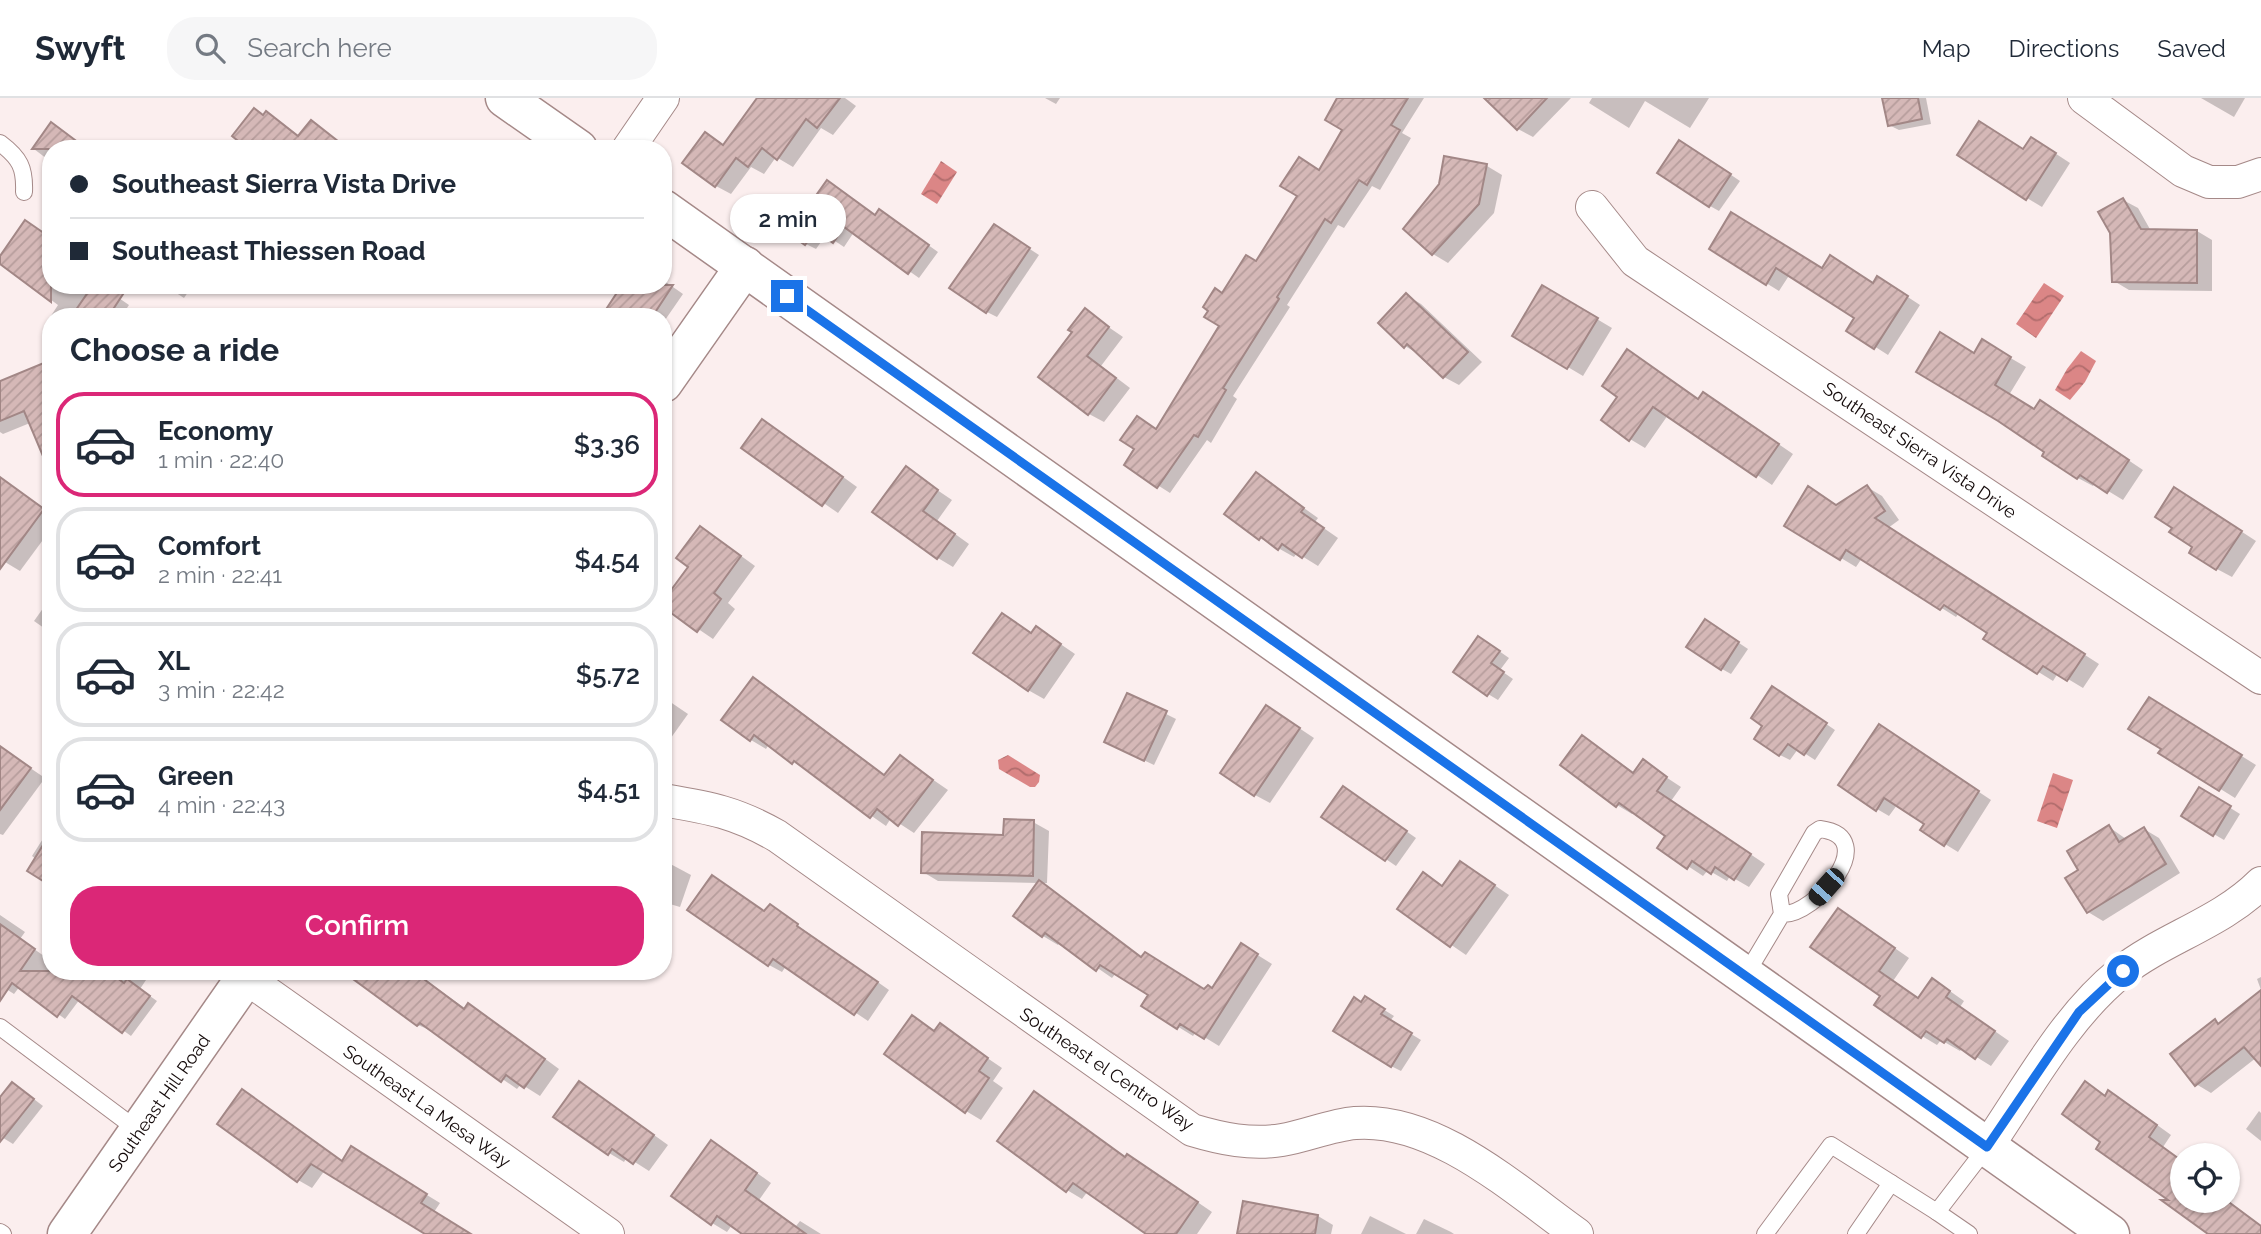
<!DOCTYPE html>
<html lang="en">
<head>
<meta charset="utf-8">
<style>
  :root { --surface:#fff; --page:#f6f6f7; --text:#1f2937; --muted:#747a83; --line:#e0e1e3; --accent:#db2777 }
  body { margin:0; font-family:Raleway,sans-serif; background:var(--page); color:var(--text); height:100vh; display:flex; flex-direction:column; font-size:26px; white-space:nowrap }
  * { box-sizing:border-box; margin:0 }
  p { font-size:23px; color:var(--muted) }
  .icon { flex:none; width:38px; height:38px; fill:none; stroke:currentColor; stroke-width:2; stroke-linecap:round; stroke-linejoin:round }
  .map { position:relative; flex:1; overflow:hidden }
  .side { position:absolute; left:42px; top:210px; width:630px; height:672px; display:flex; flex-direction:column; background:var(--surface); border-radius:28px; box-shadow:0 2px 5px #0004 }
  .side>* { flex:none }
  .hud { position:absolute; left:42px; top:42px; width:630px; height:154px; border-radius:28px; box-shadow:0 2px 5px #0004; display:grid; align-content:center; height:154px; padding:0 28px; background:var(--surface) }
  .fabs { position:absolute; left:2170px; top:1045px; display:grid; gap:14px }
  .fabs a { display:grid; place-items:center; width:70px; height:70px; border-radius:50%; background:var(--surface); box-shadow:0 2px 5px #0004; font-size:35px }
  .end { position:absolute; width:32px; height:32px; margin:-16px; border:9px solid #1a73e8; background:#fff; box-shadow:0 0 0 4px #fff }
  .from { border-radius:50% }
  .bubble { position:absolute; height:49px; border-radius:24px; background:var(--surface); box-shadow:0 2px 5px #0004; font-size:23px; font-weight:600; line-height:49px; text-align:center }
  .car { position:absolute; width:21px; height:42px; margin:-21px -10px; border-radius:9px; box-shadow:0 0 5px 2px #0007; background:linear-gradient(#222 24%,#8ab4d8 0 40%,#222 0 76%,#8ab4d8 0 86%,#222 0) }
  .hud b { display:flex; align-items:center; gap:24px; height:66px; font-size:26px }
  .hud b+b { border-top:2px solid var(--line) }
  .hud i { width:18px; height:18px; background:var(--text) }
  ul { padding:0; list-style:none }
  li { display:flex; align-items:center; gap:21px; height:105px; margin:0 14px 10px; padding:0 14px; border:4px solid var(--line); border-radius:28px }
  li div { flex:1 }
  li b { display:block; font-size:26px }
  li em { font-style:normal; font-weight:600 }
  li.active { border-color:var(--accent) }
  li>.icon { width:63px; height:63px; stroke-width:1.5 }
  h2 { padding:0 28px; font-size:32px; line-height:84px }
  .button { display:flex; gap:14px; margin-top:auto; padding:14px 28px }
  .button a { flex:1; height:80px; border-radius:28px; background:var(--accent); color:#fff; font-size:28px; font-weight:600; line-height:80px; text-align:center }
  header { display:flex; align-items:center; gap:42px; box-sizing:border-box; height:98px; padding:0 35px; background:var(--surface); border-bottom:2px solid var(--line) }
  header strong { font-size:33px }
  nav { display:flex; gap:38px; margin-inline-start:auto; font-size:24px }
  .search { width:490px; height:63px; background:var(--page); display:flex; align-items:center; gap:18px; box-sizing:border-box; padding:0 24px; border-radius:28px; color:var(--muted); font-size:26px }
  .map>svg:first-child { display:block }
</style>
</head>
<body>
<header>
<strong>Swyft</strong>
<div class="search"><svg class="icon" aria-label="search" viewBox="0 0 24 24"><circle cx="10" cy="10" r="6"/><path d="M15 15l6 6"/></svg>Search here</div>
<nav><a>Map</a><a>Directions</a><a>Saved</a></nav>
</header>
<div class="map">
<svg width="2261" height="1136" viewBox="0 0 2261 1136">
  <defs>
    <pattern id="water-waves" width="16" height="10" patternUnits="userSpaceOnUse" patternTransform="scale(1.75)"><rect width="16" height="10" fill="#db8686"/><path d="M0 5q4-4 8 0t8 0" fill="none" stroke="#b06c6c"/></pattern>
    <pattern id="building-hatch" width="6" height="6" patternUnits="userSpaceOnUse" patternTransform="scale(1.75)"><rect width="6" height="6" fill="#d5b8b7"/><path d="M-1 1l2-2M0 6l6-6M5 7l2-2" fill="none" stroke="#b69d9c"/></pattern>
  </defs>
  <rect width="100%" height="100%" fill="#fbeeee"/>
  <g fill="url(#water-waves)">
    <path d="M941,63L957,74L937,106L921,96Z"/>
    <path d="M2044,185L2064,198L2036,240L2016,226Z"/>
    <path d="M2081,253L2096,263L2085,284L2070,302L2055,292L2067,271Z"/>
    <path d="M1008,657L1040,677L1039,684L1035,689H1030L999,671L998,662Z"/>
    <path d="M2053,675L2073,682L2057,730L2037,723Z"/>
  </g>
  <g fill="#0003">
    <path d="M759,0H845L856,8L833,37L821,30L793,69L776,59L764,76L751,69L731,96L716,88L705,36L724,48Z"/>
    <path d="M1045,0H1060L1056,6Z"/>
    <path d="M1339,0H1424L1402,35L1411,40L1380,92L1372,88L1344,130L1338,127L1287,207L1290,209L1233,298L1237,301L1211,345L1207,342L1170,395L1126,367L1157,332L1222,228L1223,197L1256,165L1320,73L1345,31Z"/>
    <path d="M1486,0H1571L1533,39L1518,31Z"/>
    <path d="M1592,0H1709L1690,30L1645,3L1629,30L1589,5Z"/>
    <path d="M1884,0H1926L1931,26L1899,32L1889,27Z"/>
    <path d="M2201,0H2245L2234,19Z"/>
    <path d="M255,12L264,18L266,15L281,24L300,39L311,24L349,51H250Z"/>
    <path d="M373,42L384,49L387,51H366Z"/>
    <path d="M1690,49L1740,83L1719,113L1710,108Z"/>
    <path d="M2047,50L2070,65L2042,109L2027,100L2024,53Z"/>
    <path d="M34,51H51V64Z"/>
    <path d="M1487,68L1502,77L1494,115L1448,165L1433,156Z"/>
    <path d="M2123,102L2138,110L2151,133H2197L2212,142V193L2129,192L2114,183Z"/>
    <path d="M808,111L889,119L938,154L919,180L854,134L844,149L826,137L816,151L806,146Z"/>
    <path d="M1004,134L1039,157L997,219L987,214Z"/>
    <path d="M51,135V187H100L129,207L121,219H51V223L49,221L58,207L0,164V161L48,139Z"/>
    <path d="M1711,151L1822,172L1874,187L1891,188L1920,207L1888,257L1849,232L1857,220L1790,176L1779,193Z"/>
    <path d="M663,182L683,196L663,225V219H614L619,196L607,187H663Z"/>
    <path d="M164,187H193L184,200Z"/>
    <path d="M1543,189L1612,230L1583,278L1514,237Z"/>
    <path d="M1406,197L1421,206L1482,264L1459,287L1444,279L1420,257L1405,248Z"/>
    <path d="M1085,213L1123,239L1101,268L1130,290L1104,324L1089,316L1074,234Z"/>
    <path d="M1983,244L2026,269L2009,297L2035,313H2055L2143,372L2123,402L2095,385L2093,388L2078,380L2047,353L1999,321L1975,257Z"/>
    <path d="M47,265L30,325L3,336L0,334V285Z"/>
    <path d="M1620,299L1718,305L1793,356L1772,387L1668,317L1645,350L1630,341Z"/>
    <path d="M778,332L857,389L838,415L744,350Z"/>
    <path d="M906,371L952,402L937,423L969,446L953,469L938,460Z"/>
    <path d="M1256,376L1318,420L1315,424L1338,440L1318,468L1297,455L1294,459L1260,440Z"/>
    <path d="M2,382L51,415V431L20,473L0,461V385Z"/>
    <path d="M1867,389L1882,398L1899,422L1888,430L2099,566L2083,590L2058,575L2053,583L1985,541L1990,534L1959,515L1956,519L1862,460L1856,469L1786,427L1837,409Z"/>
    <path d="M2190,400L2256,443L2232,479L2217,471Z"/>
    <path d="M715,439L755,468L728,505L735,511L713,541L663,507Z"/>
    <path d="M51,499V535L34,523Z"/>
    <path d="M1003,517L1033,536L1037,530L1075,556L1044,601L1028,592Z"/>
    <path d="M1715,529L1748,551L1731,576L1722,571Z"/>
    <path d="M1489,546L1509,560L1500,572L1513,581L1498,602L1488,596Z"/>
    <path d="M754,581L769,590L886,678L900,659L948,692L914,735L891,720L886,728L769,646L766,651L751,642Z"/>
    <path d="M1782,596L1835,632L1815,662L1798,651L1790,662L1780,657Z"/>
    <path d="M1128,597L1176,621L1154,667L1116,649Z"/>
    <path d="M663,599L688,616L668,644L663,641Z"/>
    <path d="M2165,610L2256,667L2235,700L2161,654L2163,650Z"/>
    <path d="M1281,618L1314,640L1270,705L1255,697Z"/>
    <path d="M1892,636L1991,702L1958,754L1922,732L1927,725L1897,707L1889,718L1877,711Z"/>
    <path d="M1582,639L1635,675L1643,664L1681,689L1671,703L1765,766L1749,789L1730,778L1727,783L1708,772L1703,778L1659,749L1667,737L1634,713L1632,716L1617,707Z"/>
    <path d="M5,653L45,680L3,737L0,736V660Z"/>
    <path d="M2200,691L2240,716L2224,742L2183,718Z"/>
    <path d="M1353,696L1416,740L1396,768L1323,718Z"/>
    <path d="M1033,724L1049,733L1047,785H1040L1143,860L1205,893L1213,892L1256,856L1272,866L1219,948L1196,934L1193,938L1143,907L1150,896L1116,875L1112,880L1060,844L1058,847L1043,838L1039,785L938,783L923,774Z"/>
    <path d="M51,728V786L36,761L32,758Z"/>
    <path d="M2109,729L2126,741L2144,731L2159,740L2180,775L2103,823L2088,814L2081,773Z"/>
    <path d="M663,762L691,777L680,809L663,804Z"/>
    <path d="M1475,774L1509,797L1466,857L1399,811Z"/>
    <path d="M770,808L889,892L868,923L786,868L782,874L769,867L690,811L765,815Z"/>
    <path d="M0,817L25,834L20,841L51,863V873H152L140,891L157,903L131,938L80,901L65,921L20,888L14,896L0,887Z"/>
    <path d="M1853,821L1909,860L1893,883L1919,901L1947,891L1964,903L1960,909L2009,943L1991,968L1962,950L1960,953L1941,942L1937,947L1922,938L1883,898Z"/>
    <path d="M345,873H413L466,911L468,907L484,916L559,971L540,998L521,986L517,991L434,934L418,927Z"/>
    <path d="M2261,879V892L2257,881Z"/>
    <path d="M2261,895V956L2211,995L2196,986L2215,923L2220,926Z"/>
    <path d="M1365,900L1394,918L1390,923L1421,942L1401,973L1391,968L1362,906Z"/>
    <path d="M913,919L936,933L940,928L1002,970L993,983L1003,990L981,1022L966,1013Z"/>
    <path d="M2085,986L2106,998L2124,1003L2171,1037L2163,1049L2182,1063V1102H2227L2261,1128V1136H2211L2103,1043Z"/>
    <path d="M22,992L43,1008L13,1046L0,1038V1002Z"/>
    <path d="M243,993L343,1064L365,1059L440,1105L434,1114L469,1136H429L325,1072L312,1090L298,1082L220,1025Z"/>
    <path d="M594,994L668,1047L649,1073L627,1059L624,1064L609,1055Z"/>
    <path d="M1035,995L1127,1060L1143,1067L1212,1114L1197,1136H1149L1088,1093L1082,1101L1067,1092Z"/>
    <path d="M2259,1013L2261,1015V1043L2246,1031Z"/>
    <path d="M726,1053L771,1085L759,1102L796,1128L800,1123L821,1136H745L732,1127L727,1134L712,1125Z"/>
    <path d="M1318,1118L1333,1127L1331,1136H1238Z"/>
    <path d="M1370,1118L1406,1136H1361Z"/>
    <path d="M1424,1121L1451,1134L1454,1136H1416Z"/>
  </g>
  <g fill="url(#building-hatch)" stroke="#a28786" stroke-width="2">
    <path d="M757,0H840L817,30L806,21L777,62L762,50L748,69L736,60L715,89L682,65L705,34L723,47Z"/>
    <path d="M1337,0H1408L1391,27L1400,32L1367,87L1359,82L1331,125L1325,121L1277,199L1279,201L1223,290L1226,292L1198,339L1194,337L1157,390L1124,367L1134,351L1120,342L1137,318L1156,331L1219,228L1204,219L1208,213L1203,209L1215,190L1222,195L1246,157L1256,163L1297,98L1280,88L1299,59L1319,72L1342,32L1325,22Z"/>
    <path d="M1484,0H1547L1517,32Z"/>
    <path d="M1882,0H1918L1922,21L1888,28Z"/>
    <path d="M254,10L263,17L266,13L298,38L311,22L348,51H248L232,38Z"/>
    <path d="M1979,23L2023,51L2031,39L2056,55L2026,102L1957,57Z"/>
    <path d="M51,24L87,51H32Z"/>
    <path d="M1679,42L1731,76L1709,109L1657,75Z"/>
    <path d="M1444,58L1487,66L1479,106L1432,157L1403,131L1439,86Z"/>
    <path d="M827,82L875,117L879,111L929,147L908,176L844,129L833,145L816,132L805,147L776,126L795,101L807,110Z"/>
    <path d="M2123,100L2141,131L2197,132V185L2112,184L2110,135L2098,114Z"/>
    <path d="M1731,114L1822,170L1830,157L1873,185L1877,178L1908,198L1874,251L1846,233L1854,220L1776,170L1766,187L1709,151Z"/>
    <path d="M25,122L51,140V204L0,166V158Z"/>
    <path d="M994,126L1030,150L986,215L949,190Z"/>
    <path d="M93,187H129L108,219H71Z"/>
    <path d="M622,187H673L652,219H601Z"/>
    <path d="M1542,187L1598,220L1567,271L1512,238Z"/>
    <path d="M1406,195L1468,254L1443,280L1407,246L1404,250L1378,225Z"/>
    <path d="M1085,210L1109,229L1087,258L1116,280L1088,317L1038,279L1072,234L1068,232Z"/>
    <path d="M1940,234L1974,255L1982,241L2011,259L1995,287L2034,311L2040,302L2129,362L2107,395L2080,377L2077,381L2042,358L2044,354L1998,323L1916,274Z"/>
    <path d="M1627,251L1698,301L1703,294L1779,346L1756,379L1653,309L1629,343L1601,322L1617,299L1602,288Z"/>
    <path d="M51,262V377L24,313L0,323V283Z"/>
    <path d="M762,321L843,379L822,408L741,350Z"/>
    <path d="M906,368L938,392L923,413L955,436L937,461L872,414Z"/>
    <path d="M1256,374L1304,410L1301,414L1324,430L1302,460L1282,446L1278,452L1261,439L1259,442L1224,416Z"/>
    <path d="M0,379L44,411L0,471Z"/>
    <path d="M1867,387L1885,413L1875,420L2085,556L2067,583L2043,568L2037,576L1983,541L1987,535L1944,507L1940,512L1846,452L1840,462L1784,428L1808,388L1836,407Z"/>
    <path d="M2174,389L2242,433L2216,472L2189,455L2192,449L2169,434L2172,430L2155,419Z"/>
    <path d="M700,428L741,458L714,495L721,501L697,534L663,509V503L688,469L676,460Z"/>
    <path d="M1002,515L1031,535L1036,528L1061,546L1028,593L973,555Z"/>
    <path d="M1705,521L1739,544L1721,572L1686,549Z"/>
    <path d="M1478,538L1500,553L1491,565L1504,574L1487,598L1453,574Z"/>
    <path d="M753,579L884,677L900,657L933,682L898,728L877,711L870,720L794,663L792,666L754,637L750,643L721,622Z"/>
    <path d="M1772,588L1827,625L1804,657L1788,646L1779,658L1754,641L1762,628L1751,620Z"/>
    <path d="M1127,595L1167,613L1144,663L1104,644Z"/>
    <path d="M2149,599L2242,657L2219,693L2158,655L2161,651L2128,631Z"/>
    <path d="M1266,607L1300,630L1254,698L1220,675Z"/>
    <path d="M1879,626L1979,693L1944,748L1920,732L1924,726L1884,700L1876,713L1838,687Z"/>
    <path d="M1582,637L1633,675L1643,661L1667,679L1657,693L1751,756L1734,782L1715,769L1711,776L1692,763L1687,771L1657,750L1665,738L1619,705L1616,709L1560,667Z"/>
    <path d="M0,648L31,670L0,712Z"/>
    <path d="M1343,688L1407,733L1385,763L1321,719Z"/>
    <path d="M2199,689L2231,708L2213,738L2181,718Z"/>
    <path d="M1004,721L1034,722L1033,778L921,775L922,734L1003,737Z"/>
    <path d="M2109,727L2119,744L2144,729L2166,766L2087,815L2065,780L2078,772L2067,753Z"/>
    <path d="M51,734V788L27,773Z"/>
    <path d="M1460,763L1495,787L1450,849L1397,811L1423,774L1442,788Z"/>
    <path d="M712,777L764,813L770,806L798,826L797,828L878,884L854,917L773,861L768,868L687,812Z"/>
    <path d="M1039,782L1141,859L1145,854L1204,891L1208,887L1212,890L1241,845L1258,856L1204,941L1180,926L1177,931L1141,908L1148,897L1100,867L1096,873L1045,835L1042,839L1013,818Z"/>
    <path d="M1838,810L1895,850L1879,873L1918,900L1932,880L1950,893L1946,899L1995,933L1975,961L1947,941L1944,945L1926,933L1921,940L1874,907L1880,898L1810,849Z"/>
    <path d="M0,826L35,851L20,873H108L124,885L127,881L150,898L122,935L72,898L57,919L12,885L0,903Z"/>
    <path d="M342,873H413L464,911L468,905L545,961L524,990L506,977L501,984L420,925L417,928Z"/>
    <path d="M2261,892V968L2244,949L2195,988L2170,956L2215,921L2218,926Z"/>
    <path d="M1365,898L1385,911L1381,916L1412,935L1391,969L1333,933L1354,899L1361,904Z"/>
    <path d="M912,917L934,933L940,925L988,960L979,973L989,980L965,1015L884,956Z"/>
    <path d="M579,983L654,1037L633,1066L612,1051L608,1057L553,1019Z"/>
    <path d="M2085,983L2105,998L2108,992L2157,1027L2149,1039L2182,1063V1102H2226L2261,1128V1136H2208L2161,1102H2168L2096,1051L2100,1044L2062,1016Z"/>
    <path d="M12,984L34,1001L0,1044V999Z"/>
    <path d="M242,991L342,1063L351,1048L427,1096L421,1105L471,1136H425L311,1066L297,1084L217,1026Z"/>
    <path d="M1034,993L1125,1059L1127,1056L1198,1104L1176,1136H1146L1073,1085L1066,1094L997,1043Z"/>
    <path d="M711,1042L757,1075L745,1092L806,1136H742L717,1118L711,1127L671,1098Z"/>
    <path d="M1243,1103L1318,1117L1315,1136H1237Z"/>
  </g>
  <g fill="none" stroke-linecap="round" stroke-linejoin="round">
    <defs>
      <g id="lane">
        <path d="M0,45C20,60 25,70 24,94"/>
        <path d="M1745,878L1782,816L1779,796L1814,735L1820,731C1883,739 1815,818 1782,816"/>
        <path d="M0,929L139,1033"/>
        <path d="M1937,1114L1969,1136"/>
        <path d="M0,1134L3,1136"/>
        <path d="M1765,1136L1831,1047L1937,1114L1987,1049"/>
        <path d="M1856,1136L1891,1085"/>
      </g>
      <g id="street">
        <path d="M2084,0L2183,73L2209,84H2238L2261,76"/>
        <path d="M628,51L663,0"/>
        <path d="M1592,109L1635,163L2261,580"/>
        <path d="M663,702C710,710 735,714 777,738L1192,1032C1222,1041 1251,1047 1282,1042C1306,1038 1331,1027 1355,1025C1436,1019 1515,1092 1577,1136"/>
        <path d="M245,879L608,1136"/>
        <path d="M1987,1049C2027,991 2065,919 2121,874C2164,840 2221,825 2261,785"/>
      </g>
      <g id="secondary">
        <path d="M505,0L578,51"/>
        <path d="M663,111L2110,1136"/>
        <path d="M663,285L745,168"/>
        <path d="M67,1136L250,873"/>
      </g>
    </defs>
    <use href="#lane" stroke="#a58988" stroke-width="18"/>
    <use href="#street" stroke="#a58988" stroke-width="34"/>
    <use href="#secondary" stroke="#a58988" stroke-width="41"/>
    <use href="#lane" stroke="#fff" stroke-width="16"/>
    <use href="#street" stroke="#fff" stroke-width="32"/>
    <use href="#secondary" stroke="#fff" stroke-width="38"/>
  </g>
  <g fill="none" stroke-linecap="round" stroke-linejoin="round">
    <path stroke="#1a73e8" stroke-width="9" d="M787,198L1987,1049L2079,914L2123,873"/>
  </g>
  <g text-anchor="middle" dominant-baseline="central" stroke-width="6" stroke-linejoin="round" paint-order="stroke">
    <g font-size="18" fill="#130909" stroke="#fff">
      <text transform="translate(1920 352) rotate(34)">Southeast Sierra Vista Drive</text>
      <text transform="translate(1107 971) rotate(34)">Southeast el Centro Way</text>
      <text transform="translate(159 1005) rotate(-55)">Southeast Hill Road</text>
      <text transform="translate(427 1008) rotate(35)">Southeast La Mesa Way</text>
    </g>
  </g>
</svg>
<div class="fabs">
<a><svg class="icon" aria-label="locate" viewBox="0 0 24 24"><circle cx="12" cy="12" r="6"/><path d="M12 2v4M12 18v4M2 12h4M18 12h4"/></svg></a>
</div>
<i class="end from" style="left:2123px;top:873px"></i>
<i class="end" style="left:787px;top:198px"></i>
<div class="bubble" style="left:730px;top:96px;width:116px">2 min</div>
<i class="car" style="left:1826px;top:789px;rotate:222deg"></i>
<div class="hud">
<b><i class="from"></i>Southeast Sierra Vista Drive</b>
<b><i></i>Southeast Thiessen Road</b>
</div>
<section class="side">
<h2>Choose a ride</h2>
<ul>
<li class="active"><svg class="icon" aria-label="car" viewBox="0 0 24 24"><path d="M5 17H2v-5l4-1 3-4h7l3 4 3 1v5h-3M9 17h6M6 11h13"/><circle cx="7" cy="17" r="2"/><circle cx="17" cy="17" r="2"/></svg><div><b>Economy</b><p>1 min · 22:40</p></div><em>$3.36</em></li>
<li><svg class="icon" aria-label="car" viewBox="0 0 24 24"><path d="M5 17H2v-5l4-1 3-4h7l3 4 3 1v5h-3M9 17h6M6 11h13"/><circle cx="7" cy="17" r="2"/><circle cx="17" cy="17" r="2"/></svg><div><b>Comfort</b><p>2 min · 22:41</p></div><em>$4.54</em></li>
<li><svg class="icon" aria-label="car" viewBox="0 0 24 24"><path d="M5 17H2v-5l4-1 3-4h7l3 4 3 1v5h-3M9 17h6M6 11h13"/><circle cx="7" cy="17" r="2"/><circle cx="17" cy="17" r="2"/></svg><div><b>XL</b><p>3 min · 22:42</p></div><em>$5.72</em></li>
<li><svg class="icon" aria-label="car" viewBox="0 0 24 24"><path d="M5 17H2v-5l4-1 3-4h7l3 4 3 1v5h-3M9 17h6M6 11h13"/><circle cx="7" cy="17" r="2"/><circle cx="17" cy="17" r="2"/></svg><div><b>Green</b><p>4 min · 22:43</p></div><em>$4.51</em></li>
</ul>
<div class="button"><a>Confirm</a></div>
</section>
</div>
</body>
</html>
